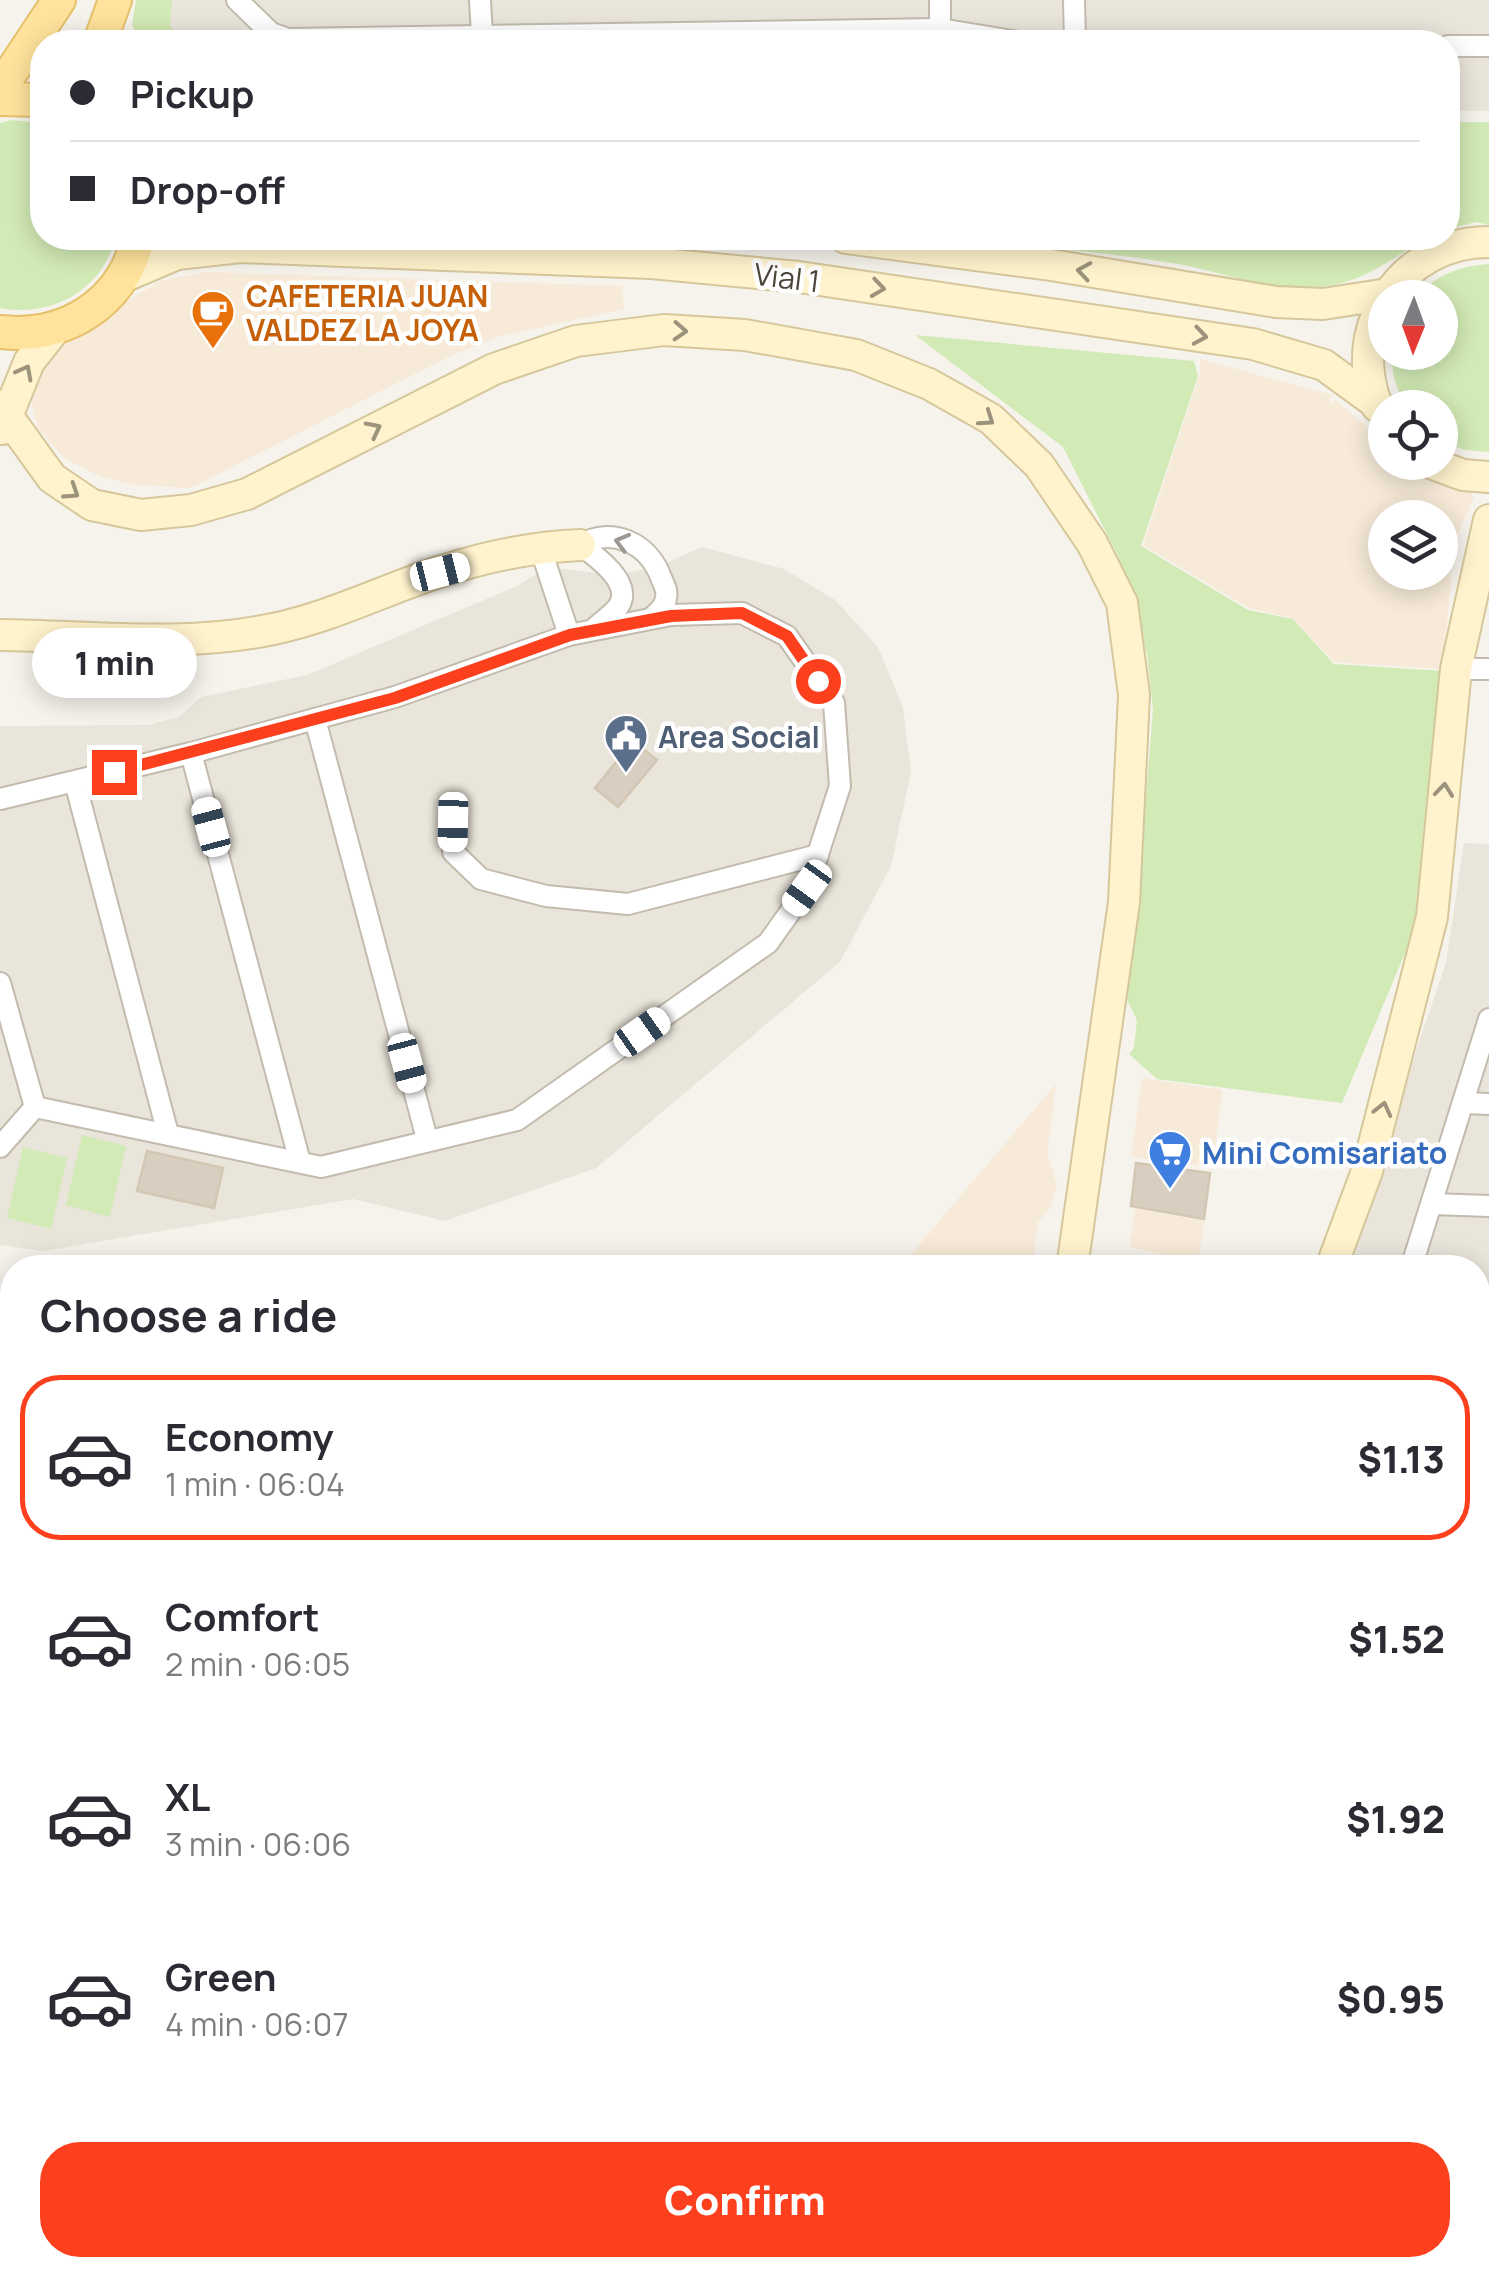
<!DOCTYPE html>
<html lang="en">
<head>
<meta charset="utf-8">
<style>
  :root { --surface:#fff; --page:#f2f2f3; --text:#2b2b33; --muted:#7c7c81; --line:#e1e1e2; --accent:#fc3f1d }
  body { margin:0; font-family:Manrope,sans-serif; background:var(--page); color:var(--text); height:100vh; display:flex; flex-direction:column; font-size:38px; white-space:nowrap }
  * { box-sizing:border-box; margin:0 }
  p { font-size:32px; color:var(--muted) }
  .icon { flex:none; width:55px; height:55px; fill:none; stroke:currentColor; stroke-width:2; stroke-linecap:round; stroke-linejoin:round }
  .map { position:relative; flex:1; overflow:hidden }
  .sheet { position:absolute; left:0px; top:1255px; width:1490px; height:1022px; display:flex; flex-direction:column; background:var(--surface); border-radius:40px 40px 0 0; box-shadow:0 5px 25px #0003 }
  .sheet>* { flex:none }
  .hud { position:absolute; left:30px; top:30px; width:1430px; height:220px; border-radius:40px; box-shadow:0 5px 25px #0003; display:grid; align-content:center; height:220px; padding:0 40px; background:var(--surface) }
  .needle { width:65px; rotate:181deg }
  .tools { position:absolute; left:1368px; top:280px; display:grid; gap:20px }
  .tools a { display:grid; place-items:center; width:90px; height:90px; border-radius:50%; background:var(--surface); box-shadow:0 5px 25px #0003; font-size:50px }
  .end { position:absolute; width:45px; height:45px; margin:-22px; border:12px solid #fc3f1d; background:#fff; box-shadow:0 0 0 5px #fff }
  .from { border-radius:50% }
  .bubble { position:absolute; height:70px; border-radius:35px; background:var(--surface); box-shadow:0 5px 25px #0003; font-size:32px; font-weight:800; line-height:70px; text-align:center }
  .car { position:absolute; width:30px; height:60px; margin:-30px -15px; border-radius:12px; box-shadow:0 0 8px 2px #0007; background:linear-gradient(#fff 24%,#345 0 40%,#fff 0 76%,#345 0 86%,#fff 0) }
  .hud b { display:flex; align-items:center; gap:35px; height:95px; font-size:38px }
  .hud b+b { border-top:2px solid var(--line) }
  .hud i { width:25px; height:25px; background:var(--text) }
  ul { padding:0; list-style:none }
  li { display:flex; align-items:center; gap:30px; height:165px; margin:0 20px 15px; padding:0 20px; border:5px solid transparent; border-radius:40px }
  li div { flex:1 }
  li b { display:block; font-size:38px }
  li em { font-style:normal; font-weight:800 }
  li.active { border-color:var(--accent) }
  li>.icon { width:90px; height:90px; stroke-width:1.5 }
  h2 { padding:0 40px; font-size:45px; line-height:120px }
  .cta { display:flex; gap:20px; margin-top:auto; padding:20px 40px }
  .cta a { flex:1; height:115px; border-radius:40px; background:var(--accent); color:#fff; font-size:40px; font-weight:800; line-height:115px; text-align:center }
  .map>svg:first-child { display:block }
</style>
</head>
<body>
<div class="map">
<svg width="1489" height="2277" viewBox="0 0 1489 2277">
  <rect width="100%" height="100%" fill="#f6f3ec"/>
  <g fill="#eae5da">
    <path d="M170,0H1489V111H1448V42H178L159,25Z"/>
    <path d="M702,547L784,569L835,600L878,647L903,707L911,772L891,866L840,962L596,1168L445,1221L353,1199L43,1251L0,1245V726L148,725L179,717L201,697L307,675L517,586L547,567L614,575L657,567Z"/>
    <path d="M1464,843L1489,844V2201H1478V1268H1342L1446,963Z"/>
    <path d="M12,1551V2160L0,2147V1552Z"/>
  </g>
  <g fill="#f7ead8" fill-rule="evenodd">
    <path d="M206,272L622,286L624,309L497,337L444,359L191,488L134,485L99,476L64,458L38,428L33,410L31,392L50,357L125,302L160,281Z"/>
    <path d="M1200,359L1332,395L1329,404L1335,400L1366,426L1385,452V462L1400,463L1443,482L1467,487L1474,497L1454,542L1443,669L1334,662L1293,618L1249,608L1143,545L1200,374ZM1385,518H1440V572H1385Z"/>
    <path d="M1142,1078L1222,1090L1213,1167L1131,1157Z"/>
    <path d="M1056,1084L1047,1154L1057,1186L1050,1209L1037,1223L1033,1267H900Z"/>
    <path d="M1135,1208L1204,1221L1198,1264L1130,1247Z"/>
  </g>
  <g fill="#d2eab5">
    <path d="M136,0H172L170,26L187,42H140L132,25Z"/>
    <path d="M12,120L42,123V238H115C103,290 51,318 0,308V123Z"/>
    <path d="M1448,122H1489V225L1476,222L1448,229Z"/>
    <path d="M935,238H1426C1399,254 1370,277 1338,284C1282,298 1227,272 1172,263C1094,250 1014,246 935,238Z"/>
    <path d="M1489,264V452L1464,450L1440,440V408L1407,407C1397,391 1390,372 1393,353L1440,352V298L1414,297C1437,276 1457,266 1489,264Z"/>
    <path d="M915,335L1194,361L1198,376L1141,546L1248,610L1293,619L1334,664L1443,671L1416,927L1342,1103L1157,1079L1129,1054L1134,1048L1137,1020L1127,1000L1136,919L1153,710L1147,654L1133,602L1117,554L1063,447Z"/>
    <path d="M82,1135L126,1146L110,1217L66,1205Z"/>
    <path d="M23,1147L67,1158L51,1229L7,1218Z"/>
    <path d="M1478,1311L1489,1312V1522L1478,1521Z"/>
  </g>
  <g fill="none" stroke-linecap="round" stroke-linejoin="round">
    <g stroke="#a9d4f2" stroke-width="20">
      <path d="M0,1501L12,1497"/>
      <path d="M0,2196L12,2209"/>
      <path d="M1478,2247L1489,2244"/>
      <path d="M1452,2277L1458,2265"/>
    </g>
  </g>
  <g fill="#d8cfc1" stroke="#d3c7b4" stroke-width="2.5">
    <path d="M633,741L657,760L618,807L595,788Z"/>
    <path d="M147,1151L223,1168L214,1208L137,1191Z"/>
    <path d="M1136,1163L1210,1173L1204,1219L1131,1206Z"/>
  </g>
  <g fill="none" stroke-linecap="round" stroke-linejoin="round">
    <defs>
      <g id="street">
        <path d="M237,0L271,33L288,39L940,29L1019,42"/>
        <path d="M480,0L482,36"/>
        <path d="M940,0V29"/>
        <path d="M1074,0L1075,42"/>
        <path d="M1448,46H1489"/>
        <path d="M580,545C612,526 647,543 660,575C663,583 668,590 666,598C665,607 658,612 652,618"/>
        <path d="M580,545C596,556 635,584 618,607C612,615 601,622 594,629"/>
        <path d="M540,547L569,635"/>
        <path d="M1456,669H1489"/>
        <path d="M315,719L427,1139"/>
        <path d="M191,753L300,1162"/>
        <path d="M75,782L168,1134"/>
        <path d="M0,799L191,753L395,697L569,635L671,615L742,613L787,636L834,703L840,786L807,888L768,943L517,1120L321,1167L35,1107L0,1147"/>
        <path d="M453,822V852L481,879L546,896L628,904L818,855"/>
        <path d="M0,983L35,1107"/>
        <path d="M1464,1103L1489,1104"/>
        <path d="M1432,1204L1489,1206"/>
        <path d="M1411,1268L1489,1019"/>
        <path d="M1478,1311L1489,1312"/>
        <path d="M1478,1521L1489,1522"/>
        <path d="M0,1612L12,1611"/>
        <path d="M1478,1624H1489"/>
        <path d="M0,1704L12,1703"/>
        <path d="M1478,1729H1489"/>
        <path d="M0,1812L12,1811"/>
        <path d="M0,1926L12,1925"/>
        <path d="M1478,1935H1489"/>
        <path d="M1478,2036H1489"/>
        <path d="M0,2046L12,2045"/>
        <path d="M0,2072L12,2085"/>
        <path d="M1478,2140L1489,2141"/>
      </g>
      <g id="secondary">
        <path d="M846,238L1051,265L1276,302L1323,304L1388,294"/>
        <path d="M123,277L177,254L240,247L651,263L799,277L1253,344L1324,365L1376,403"/>
        <path d="M1386,298C1409,262 1446,242 1489,242"/>
        <path d="M0,406L52,478L92,505L141,515L191,510L247,494L494,369L576,341L664,330L745,335L856,355L929,384L991,419L1039,465L1092,543L1122,603L1134,695L1124,902L1072,1268"/>
        <path d="M1377,406C1363,369 1365,333 1385,299"/>
        <path d="M2,429L29,362L55,329"/>
        <path d="M1428,462L1463,475L1489,477"/>
        <path d="M0,635C91,636 183,648 273,629C331,617 384,590 439,572C484,557 533,547 580,545"/>
        <path d="M1331,1268L1367,1171L1432,917L1456,669L1489,520"/>
        <path d="M1186,2265L1187,2277"/>
        <path d="M1221,2265L1222,2277"/>
      </g>
      <g id="primary">
        <path d="M100,42L115,0"/>
        <path d="M0,89L59,0"/>
        <path d="M0,99L42,100"/>
        <path d="M0,332C66,339 123,303 138,238"/>
      </g>
    </defs>
    <use href="#street" stroke="#c2bbae" stroke-width="24"/>
    <use href="#secondary" stroke="#d6c79b" stroke-width="34"/>
    <use href="#primary" stroke="#e6c16a" stroke-width="36"/>
    <use href="#street" stroke="#fff" stroke-width="20"/>
    <use href="#secondary" stroke="#fff3cd" stroke-width="30"/>
    <use href="#primary" stroke="#ffe39c" stroke-width="32"/>
  </g>
  <defs><path id="oneway-chevron" d="M-2-3.5L2.5 0L-2 3.5" fill="none" stroke-width="1.6" stroke-linecap="round" stroke-linejoin="round" transform="scale(2.5)"/></defs>
  <g stroke="#9c937c">
    <use href="#oneway-chevron" transform="translate(1084 271) rotate(-171)"/>
    <use href="#oneway-chevron" transform="translate(878 288) rotate(8)"/>
    <use href="#oneway-chevron" transform="translate(680 331) rotate(3)"/>
    <use href="#oneway-chevron" transform="translate(1200 336) rotate(9)"/>
    <use href="#oneway-chevron" transform="translate(25 372) rotate(-62)"/>
    <use href="#oneway-chevron" transform="translate(987 419) rotate(35)"/>
    <use href="#oneway-chevron" transform="translate(374 429) rotate(-27)"/>
    <use href="#oneway-chevron" transform="translate(72 492) rotate(33)"/>
    <use href="#oneway-chevron" transform="translate(1444 790) rotate(-84)"/>
    <use href="#oneway-chevron" transform="translate(1383 1109) rotate(-76)"/>
  </g>
  <use stroke="#9c9892" href="#oneway-chevron" transform="translate(622 542) rotate(-165)"/>
  <g fill="none" stroke-linecap="round" stroke-linejoin="round">
    <path stroke="#fc3f1d" stroke-width="12" d="M114,772L395,698L570,635L671,616L742,613L787,636L818,681"/>
  </g>
  <defs>
    <symbol id="cafe-pin" viewBox="-11 -11 22 30"><path d="M0 17L-7.5 6A9.5 9.5 0 1 1 7.5 6Z" fill="#e8710a" stroke="#fff"/><path d="M-5.5-4.5H6V0H3Q3 3.5 0 3.5H-2.5Q-5.5 3.5-5.5 0ZM3-3.2v2h1.7v-2ZM-6 4.5H4V6H-6Z" fill="#fff"/></symbol>
    <symbol id="civic-pin" viewBox="-11 -11 22 30"><path d="M0 17L-7.5 6A9.5 9.5 0 1 1 7.5 6Z" fill="#5c6f8a" stroke="#fff"/><path d="M-.6-6.5H3V-4.5H.6V-3L4-1V1h2V6H-6V1h2V-1L-.6-3ZM-1.2 2.5V6h2.4V2.5Z" fill="#fff"/></symbol>
    <symbol id="supermarket-pin" viewBox="-11 -11 22 30"><path d="M0 17L-7.5 6A9.5 9.5 0 1 1 7.5 6Z" fill="#3f7fe0" stroke="#fff"/><path d="M-6-5.5h2.5l.6 2H6L4.5 2H-2.5L-4.4-4H-6ZM-1.5 3.2a1.3 1.3 0 1 0 .1 0ZM3 3.2a1.3 1.3 0 1 0 .1 0Z" fill="#fff"/></symbol>
  </defs>
  <g fill-rule="evenodd">
    <use href="#cafe-pin" x="188" y="287" width="50" height="68"/>
    <use href="#civic-pin" x="601" y="711" width="50" height="68"/>
    <use href="#supermarket-pin" x="1145" y="1127" width="50" height="68"/>
  </g>
  <g text-anchor="middle" dominant-baseline="central" stroke-width="9" stroke-linejoin="round" paint-order="stroke">
    <g font-size="30" fill="#4b4439" stroke="#fff">
      <text transform="translate(787 277) rotate(7)">Vial 1</text>
    </g>
    <g font-size="30" font-weight="bold" fill="#c56008" stroke="#fff" text-anchor="start">
      <text x="246" y="295">CAFETERIA JUAN<tspan x="246" dy="34">VALDEZ LA JOYA</tspan></text>
    </g>
    <g font-size="30" font-weight="bold" fill="#4e5e75" stroke="#fff" text-anchor="start">
      <text x="658" y="736">Area Social</text>
    </g>
    <g font-size="30" font-weight="bold" fill="#366cbe" stroke="#fff" text-anchor="start">
      <text x="1202" y="1152">Mini Comisariato</text>
    </g>
  </g>
</svg>
<div class="tools">
<a><svg class="needle" viewBox="-14 -14 28 28"><path d="M0-13l5 13h-10z" fill="#e53935"/><path d="M0 13l5-13h-10z" fill="#7c7c81"/></svg></a>
<a><svg class="icon" aria-label="locate" viewBox="0 0 24 24"><circle cx="12" cy="12" r="6"/><path d="M12 2v4M12 18v4M2 12h4M18 12h4"/></svg></a>
<a><svg class="icon" aria-label="layers" viewBox="0 0 24 24"><path d="M12 4l9 5-9 5-9-5zM3 14l9 5 9-5"/></svg></a>
</div>
<i class="end from" style="left:818px;top:681px"></i>
<i class="end" style="left:114px;top:772px"></i>
<div class="bubble" style="left:32px;top:628px;width:165px">1 min</div>
<i class="car" style="left:440px;top:572px;rotate:76deg"></i>
<i class="car" style="left:453px;top:822px;rotate:181deg"></i>
<i class="car" style="left:211px;top:827px;rotate:345deg"></i>
<i class="car" style="left:807px;top:888px;rotate:216deg"></i>
<i class="car" style="left:642px;top:1032px;rotate:55deg"></i>
<i class="car" style="left:407px;top:1063px;rotate:165deg"></i>
<div class="hud">
<b><i class="from"></i>Pickup</b>
<b><i></i>Drop-off</b>
</div>
<section class="sheet">
<h2>Choose a ride</h2>
<ul>
<li class="active"><svg class="icon" aria-label="car" viewBox="0 0 24 24"><path d="M5 17H2v-5l4-1 3-4h7l3 4 3 1v5h-3M9 17h6M6 11h13"/><circle cx="7" cy="17" r="2"/><circle cx="17" cy="17" r="2"/></svg><div><b>Economy</b><p>1 min · 06:04</p></div><em>$1.13</em></li>
<li><svg class="icon" aria-label="car" viewBox="0 0 24 24"><path d="M5 17H2v-5l4-1 3-4h7l3 4 3 1v5h-3M9 17h6M6 11h13"/><circle cx="7" cy="17" r="2"/><circle cx="17" cy="17" r="2"/></svg><div><b>Comfort</b><p>2 min · 06:05</p></div><em>$1.52</em></li>
<li><svg class="icon" aria-label="car" viewBox="0 0 24 24"><path d="M5 17H2v-5l4-1 3-4h7l3 4 3 1v5h-3M9 17h6M6 11h13"/><circle cx="7" cy="17" r="2"/><circle cx="17" cy="17" r="2"/></svg><div><b>XL</b><p>3 min · 06:06</p></div><em>$1.92</em></li>
<li><svg class="icon" aria-label="car" viewBox="0 0 24 24"><path d="M5 17H2v-5l4-1 3-4h7l3 4 3 1v5h-3M9 17h6M6 11h13"/><circle cx="7" cy="17" r="2"/><circle cx="17" cy="17" r="2"/></svg><div><b>Green</b><p>4 min · 06:07</p></div><em>$0.95</em></li>
</ul>
<div class="cta"><a>Confirm</a></div>
</section>
</div>
</body>
</html>
